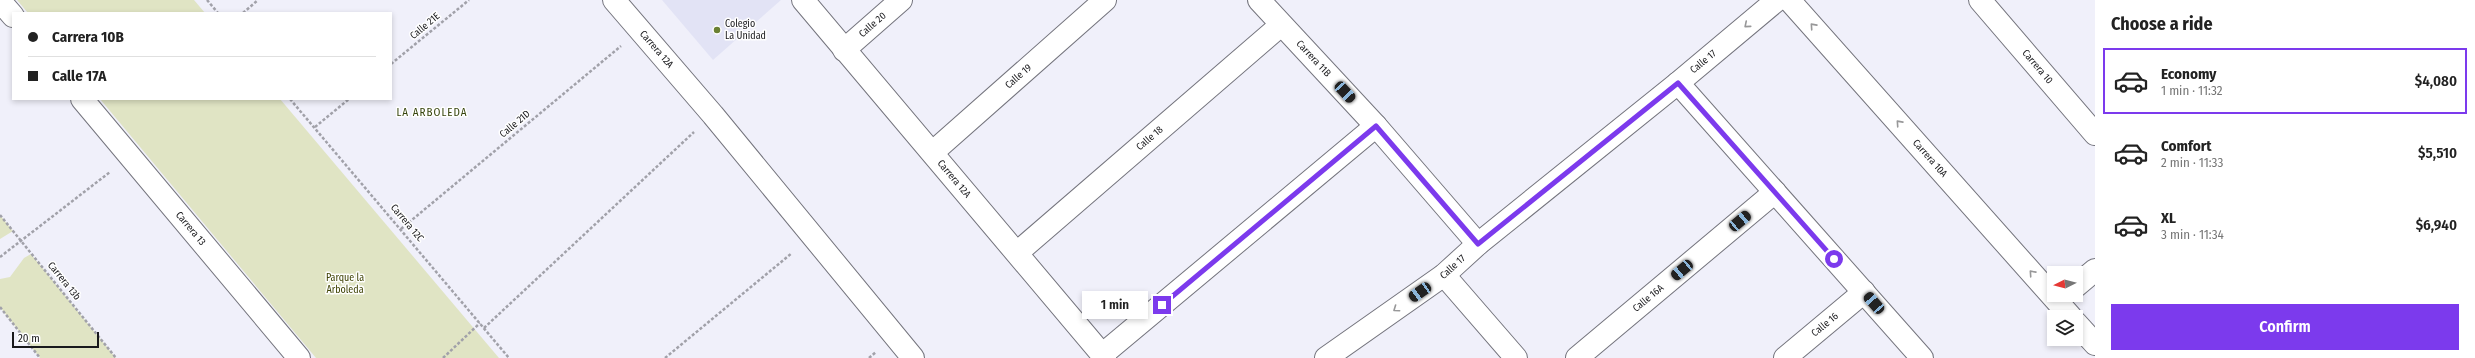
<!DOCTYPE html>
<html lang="en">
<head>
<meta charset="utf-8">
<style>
  :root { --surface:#fff; --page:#f6f6f6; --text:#222; --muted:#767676; --line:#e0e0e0; --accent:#7c3aed }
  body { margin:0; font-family:"Fira Sans Condensed",sans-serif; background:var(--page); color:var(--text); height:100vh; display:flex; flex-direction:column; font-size:15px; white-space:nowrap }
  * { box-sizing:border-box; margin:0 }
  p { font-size:13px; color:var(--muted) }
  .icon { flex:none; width:22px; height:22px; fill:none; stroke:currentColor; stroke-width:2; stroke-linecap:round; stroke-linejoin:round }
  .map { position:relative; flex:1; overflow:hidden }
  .details { display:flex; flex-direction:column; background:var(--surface); width:380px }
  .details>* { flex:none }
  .top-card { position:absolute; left:12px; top:12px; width:380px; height:88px; border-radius:0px; box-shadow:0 2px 6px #0003; display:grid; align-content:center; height:88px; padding:0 16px; background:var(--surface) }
  .needle { width:26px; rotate:264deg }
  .tools { position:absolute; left:2047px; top:266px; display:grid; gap:8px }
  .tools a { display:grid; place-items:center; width:36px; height:36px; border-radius:0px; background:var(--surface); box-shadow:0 2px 6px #0003; font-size:20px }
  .scale { position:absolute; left:12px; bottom:10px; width:87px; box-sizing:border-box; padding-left:4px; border:2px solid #19191c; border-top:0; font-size:11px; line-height:14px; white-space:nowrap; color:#19191c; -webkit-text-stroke:3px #fff; paint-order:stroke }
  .end { position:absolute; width:18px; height:18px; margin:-9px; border:5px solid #7c3aed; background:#fff; box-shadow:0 0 0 2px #fff }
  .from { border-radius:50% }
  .bubble { position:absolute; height:28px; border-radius:0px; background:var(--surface); box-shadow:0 2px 6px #0003; font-size:13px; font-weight:600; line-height:28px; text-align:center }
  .car { position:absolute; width:12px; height:24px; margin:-12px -6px; border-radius:5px; box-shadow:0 0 3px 1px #0007; background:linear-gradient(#222 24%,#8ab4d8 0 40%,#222 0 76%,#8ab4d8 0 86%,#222 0) }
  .top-card b { display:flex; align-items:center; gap:14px; height:38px; font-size:15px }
  .top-card b+b { border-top:1px solid var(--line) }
  .top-card i { width:10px; height:10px; background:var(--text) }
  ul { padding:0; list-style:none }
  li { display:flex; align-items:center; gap:12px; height:66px; margin:0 8px 6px; padding:0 8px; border:2px solid transparent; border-radius:0px }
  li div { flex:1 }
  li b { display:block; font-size:15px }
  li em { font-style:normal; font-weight:600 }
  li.current { border-color:var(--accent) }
  li>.icon { width:36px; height:36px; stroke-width:1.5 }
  h2 { padding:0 16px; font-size:18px; line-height:48px }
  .cta { display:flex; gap:8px; margin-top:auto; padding:8px 16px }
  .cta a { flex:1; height:46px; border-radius:0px; background:var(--accent); color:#fff; font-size:16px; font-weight:600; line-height:46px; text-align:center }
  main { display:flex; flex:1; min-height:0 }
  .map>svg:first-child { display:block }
</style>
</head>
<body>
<main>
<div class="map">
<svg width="2095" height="358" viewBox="0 0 2095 358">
  <rect width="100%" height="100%" fill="#f0f0fa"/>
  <path fill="#e2e3f5" d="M662,0H781L713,60Z"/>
  <g fill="#e0e4c4">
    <path d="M17,0H194L205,13H28Z"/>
    <path d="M100,99H280L499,358H316Z"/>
    <path d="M0,215L13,231L0,239Z"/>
    <path d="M31,254L116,358H40L0,307V279L10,277L24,258Z"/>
  </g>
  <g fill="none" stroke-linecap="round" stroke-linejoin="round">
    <defs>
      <g id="minor">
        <path id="s1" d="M614,0L713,115L913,358"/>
        <path id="s2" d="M803,0L1105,358"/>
        <path id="s3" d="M1259,0L1376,126L1478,244"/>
        <path id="s4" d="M1789,0L2071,317"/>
        <path id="s5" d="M1980,0L2095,134"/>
        <path d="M0,1L13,16"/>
        <path id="s6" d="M844,50L901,0"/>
        <path d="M1678,83L1922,358"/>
        <path id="s7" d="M82,99L299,358"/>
        <path id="s8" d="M933,152L1105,0"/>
        <path id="s9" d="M1018,252L1281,25"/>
        <path d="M1444,275L1516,358"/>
        <path d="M2076,286L2095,270"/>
        <path d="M2076,323L2095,344"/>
        <path d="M1103,354L1376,126"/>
        <path id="s10" d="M1326,358L1444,275L1478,244L1678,83L1777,0"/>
        <path id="s11" d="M1577,358L1775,192"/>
        <path id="s12" d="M1785,358L1864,292"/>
      </g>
    </defs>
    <use href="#minor" stroke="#74747d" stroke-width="24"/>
    <g stroke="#a1a1a9" stroke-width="2.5" stroke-dasharray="3 2" stroke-linecap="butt">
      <path d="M207,0L218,13"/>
      <path d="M243,13L258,0"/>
      <path d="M391,64L469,0"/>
      <path d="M290,99L509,358"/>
      <path d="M315,127L349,99"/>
      <path d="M0,215L116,358"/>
      <path d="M401,229L621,46"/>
      <path d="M0,257L110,172"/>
      <path d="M0,307L40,358"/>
      <path d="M484,328L694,132"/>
      <path d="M443,358L480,323"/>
      <path d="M665,358L792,253"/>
      <path d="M869,358L876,352"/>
    </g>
    <use href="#minor" stroke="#fff" stroke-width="22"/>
  </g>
  <defs><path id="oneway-chevron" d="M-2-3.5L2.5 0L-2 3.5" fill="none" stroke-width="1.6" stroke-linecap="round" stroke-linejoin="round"/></defs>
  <g stroke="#989899">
    <use href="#oneway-chevron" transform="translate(1747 25) rotate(140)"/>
    <use href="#oneway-chevron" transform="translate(1813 26) rotate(-132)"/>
    <use href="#oneway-chevron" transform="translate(1899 123) rotate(-132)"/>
    <use href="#oneway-chevron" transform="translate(2032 273) rotate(-132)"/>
    <use href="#oneway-chevron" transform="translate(1396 309) rotate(145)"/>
  </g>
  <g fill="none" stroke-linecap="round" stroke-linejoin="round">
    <path stroke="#7c3aed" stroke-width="5" d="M1162,305L1376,126L1478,244L1678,83L1834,259"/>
  </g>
  <circle fill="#6a8032" stroke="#fff" stroke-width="1.5" cx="717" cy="30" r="4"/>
  <g text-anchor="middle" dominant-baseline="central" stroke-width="3" stroke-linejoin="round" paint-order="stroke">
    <g font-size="10" fill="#19191c" stroke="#fff" text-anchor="start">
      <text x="725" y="24">Colegio<tspan x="725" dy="12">La Unidad</tspan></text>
    </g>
    <g font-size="10" fill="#19191c" stroke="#fff">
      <text stroke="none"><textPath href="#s6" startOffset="38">Calle 20</textPath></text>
      <text transform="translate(425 26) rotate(-40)">Calle 21E</text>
      <text stroke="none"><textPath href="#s1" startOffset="65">Carrera 12A</textPath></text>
      <text stroke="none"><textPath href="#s3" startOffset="80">Carrera 11B</textPath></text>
      <text stroke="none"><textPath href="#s10" startOffset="480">Calle 17</textPath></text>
      <text stroke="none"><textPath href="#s5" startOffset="88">Carrera 10</textPath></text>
      <text stroke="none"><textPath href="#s8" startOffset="114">Calle 19</textPath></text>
      <text transform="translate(515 124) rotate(-40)">Calle 21D</text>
      <text stroke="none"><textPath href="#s9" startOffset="174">Calle 18</textPath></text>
      <text stroke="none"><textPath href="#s4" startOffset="212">Carrera 10A</textPath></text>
      <text stroke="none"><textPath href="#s2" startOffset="234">Carrera 12A</textPath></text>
      <text transform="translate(407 223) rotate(50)">Carrera 12C</text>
      <text stroke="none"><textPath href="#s7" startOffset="169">Carrera 13</textPath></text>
      <text stroke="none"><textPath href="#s10" startOffset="156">Calle 17</textPath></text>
      <text transform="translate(64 281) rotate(51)">Carrera 13b</text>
      <text stroke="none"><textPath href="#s11" startOffset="93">Calle 16A</textPath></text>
      <text stroke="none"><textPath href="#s12" startOffset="52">Calle 16</textPath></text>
    </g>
    <g font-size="10" fill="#3e4203" stroke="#fff">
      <text x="345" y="278">Parque la<tspan x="345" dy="12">Arboleda</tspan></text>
    </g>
    <g font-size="11" letter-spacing="1" fill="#36440c" stroke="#fff">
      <text x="432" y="112">LA ARBOLEDA</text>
    </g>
  </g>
</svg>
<div class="tools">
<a><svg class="needle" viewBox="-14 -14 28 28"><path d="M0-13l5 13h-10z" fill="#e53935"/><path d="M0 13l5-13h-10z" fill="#767676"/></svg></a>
<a><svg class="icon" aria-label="layers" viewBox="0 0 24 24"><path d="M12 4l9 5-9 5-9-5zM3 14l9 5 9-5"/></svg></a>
</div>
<div class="scale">20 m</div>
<i class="end from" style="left:1834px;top:259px"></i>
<i class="end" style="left:1162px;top:305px"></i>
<div class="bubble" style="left:1082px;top:291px;width:66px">1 min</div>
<i class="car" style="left:1345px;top:92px;rotate:137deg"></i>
<i class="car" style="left:1740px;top:221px;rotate:50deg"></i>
<i class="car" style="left:1682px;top:270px;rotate:230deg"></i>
<i class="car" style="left:1420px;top:292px;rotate:235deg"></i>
<i class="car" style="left:1874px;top:303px;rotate:319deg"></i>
<div class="top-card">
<b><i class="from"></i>Carrera 10B</b>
<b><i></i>Calle 17A</b>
</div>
</div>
<section class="details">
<h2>Choose a ride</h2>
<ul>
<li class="current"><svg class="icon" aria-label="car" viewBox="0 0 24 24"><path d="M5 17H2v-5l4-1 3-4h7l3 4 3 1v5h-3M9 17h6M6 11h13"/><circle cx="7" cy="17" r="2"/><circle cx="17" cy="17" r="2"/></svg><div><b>Economy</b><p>1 min · 11:32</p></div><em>$4,080</em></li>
<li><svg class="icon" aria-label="car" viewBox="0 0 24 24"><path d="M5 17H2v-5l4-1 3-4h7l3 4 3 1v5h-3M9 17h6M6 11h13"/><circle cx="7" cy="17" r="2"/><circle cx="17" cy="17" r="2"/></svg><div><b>Comfort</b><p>2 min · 11:33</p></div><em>$5,510</em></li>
<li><svg class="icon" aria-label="car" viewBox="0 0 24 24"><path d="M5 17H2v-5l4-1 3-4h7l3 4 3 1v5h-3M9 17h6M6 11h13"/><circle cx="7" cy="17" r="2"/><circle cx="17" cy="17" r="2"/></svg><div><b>XL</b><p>3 min · 11:34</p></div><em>$6,940</em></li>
</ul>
<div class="cta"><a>Confirm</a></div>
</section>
</main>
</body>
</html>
